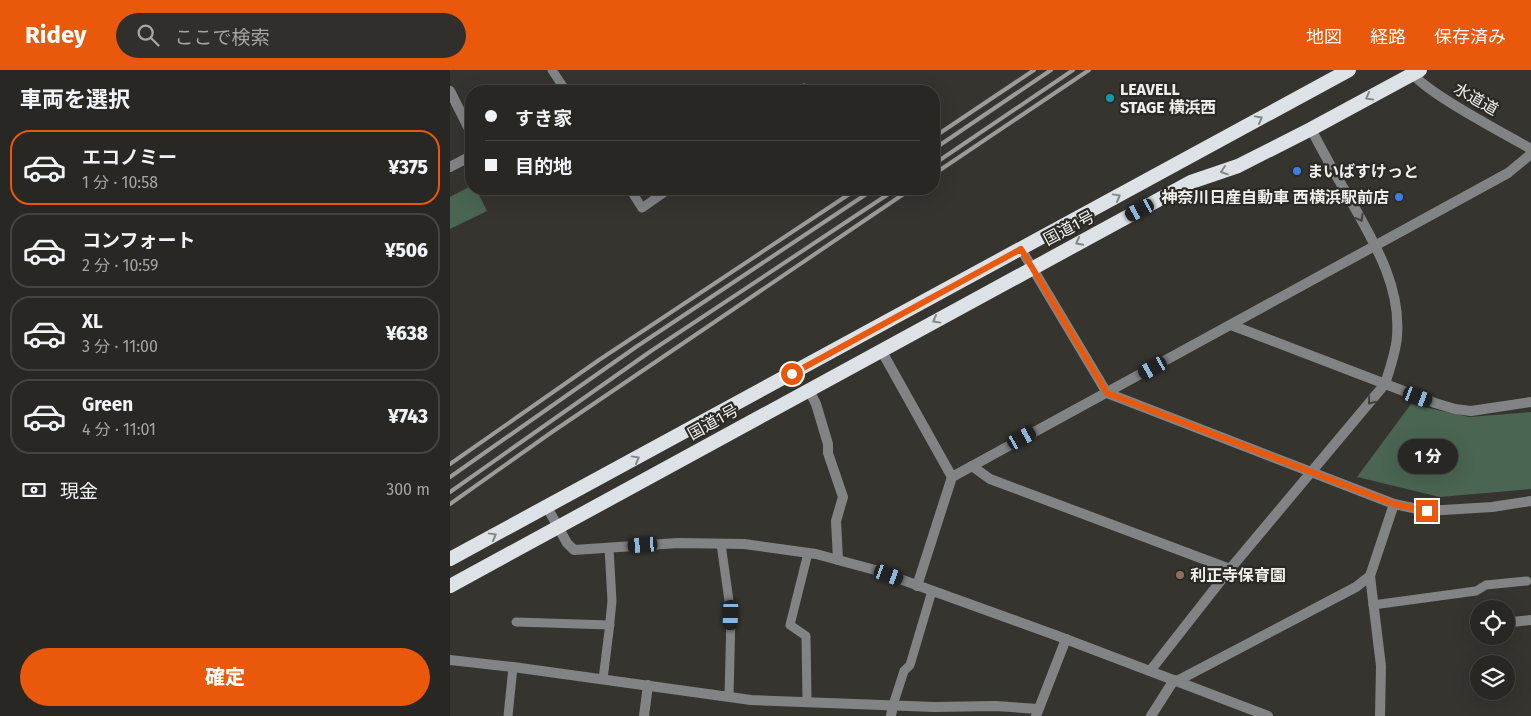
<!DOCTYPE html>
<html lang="ja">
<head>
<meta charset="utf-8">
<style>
  :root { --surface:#282723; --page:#302f2b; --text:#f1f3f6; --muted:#a5a5a6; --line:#444441; --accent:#ea580c }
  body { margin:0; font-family:"Fira Sans","Noto Sans JP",sans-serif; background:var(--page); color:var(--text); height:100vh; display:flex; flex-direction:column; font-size:19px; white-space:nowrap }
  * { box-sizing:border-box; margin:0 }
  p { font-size:16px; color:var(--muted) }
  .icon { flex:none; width:28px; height:28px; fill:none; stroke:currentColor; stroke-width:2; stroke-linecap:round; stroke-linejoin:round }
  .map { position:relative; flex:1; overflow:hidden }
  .details { display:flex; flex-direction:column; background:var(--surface); width:450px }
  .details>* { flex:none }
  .top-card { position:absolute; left:15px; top:15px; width:475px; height:110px; border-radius:20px; box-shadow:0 5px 20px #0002,0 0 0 1px var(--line); display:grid; align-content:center; height:110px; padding:0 20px; background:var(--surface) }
  .fabs { position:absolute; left:1020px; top:530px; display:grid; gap:10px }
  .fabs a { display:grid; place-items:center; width:45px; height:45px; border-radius:50%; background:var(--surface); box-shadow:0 5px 20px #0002,0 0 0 1px var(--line); font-size:25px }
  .end { position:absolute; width:22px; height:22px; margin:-11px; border:6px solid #ea580c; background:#fff; box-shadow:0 0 0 2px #fff }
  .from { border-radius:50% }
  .bubble { position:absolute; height:35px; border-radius:18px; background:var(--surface); box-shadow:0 5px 20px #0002,0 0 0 1px var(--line); font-size:16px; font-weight:800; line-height:35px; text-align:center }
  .car { position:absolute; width:15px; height:30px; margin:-15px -8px; border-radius:6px; box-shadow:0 0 4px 1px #0007; background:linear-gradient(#222 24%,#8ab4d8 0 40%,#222 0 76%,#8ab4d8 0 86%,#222 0) }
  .top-card b { display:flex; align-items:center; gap:18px; height:48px; font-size:19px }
  .top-card b+b { border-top:1px solid var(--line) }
  .top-card i { width:12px; height:12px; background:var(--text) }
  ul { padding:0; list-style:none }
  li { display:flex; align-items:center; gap:15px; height:75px; margin:0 10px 8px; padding:0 10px; border:2px solid var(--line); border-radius:20px }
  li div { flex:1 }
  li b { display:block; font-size:19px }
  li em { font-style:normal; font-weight:800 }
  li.current { border-color:var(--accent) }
  li>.icon { width:45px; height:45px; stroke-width:1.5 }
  h2 { padding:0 20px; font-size:22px; line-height:60px }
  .pay { display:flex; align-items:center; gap:12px; height:55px; padding:0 20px; font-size:19px }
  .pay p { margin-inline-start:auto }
  .action { display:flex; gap:10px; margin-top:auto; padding:10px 20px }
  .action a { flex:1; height:58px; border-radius:30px; background:var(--accent); color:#fff; font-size:20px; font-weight:800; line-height:58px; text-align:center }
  header { display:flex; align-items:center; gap:30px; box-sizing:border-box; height:70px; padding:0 25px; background:var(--accent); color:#fff }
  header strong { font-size:24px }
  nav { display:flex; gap:28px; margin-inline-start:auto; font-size:18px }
  .search { width:350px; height:45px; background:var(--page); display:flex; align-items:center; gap:12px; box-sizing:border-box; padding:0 18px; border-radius:28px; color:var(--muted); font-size:19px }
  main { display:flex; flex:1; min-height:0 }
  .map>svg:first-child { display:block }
</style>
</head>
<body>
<header>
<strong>Ridey</strong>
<div class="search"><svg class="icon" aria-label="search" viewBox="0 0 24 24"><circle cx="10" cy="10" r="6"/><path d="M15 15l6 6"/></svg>ここで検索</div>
<nav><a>地図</a><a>経路</a><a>保存済み</a></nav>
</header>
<main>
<section class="details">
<h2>車両を選択</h2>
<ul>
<li class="current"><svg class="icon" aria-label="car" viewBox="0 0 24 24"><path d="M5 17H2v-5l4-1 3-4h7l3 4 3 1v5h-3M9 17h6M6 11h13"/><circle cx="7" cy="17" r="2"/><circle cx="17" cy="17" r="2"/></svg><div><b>エコノミー</b><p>1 分 · 10:58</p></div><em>¥375</em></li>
<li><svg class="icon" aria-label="car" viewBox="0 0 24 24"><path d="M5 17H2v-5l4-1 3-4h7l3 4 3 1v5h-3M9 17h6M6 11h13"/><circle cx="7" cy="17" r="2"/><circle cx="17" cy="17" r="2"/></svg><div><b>コンフォート</b><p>2 分 · 10:59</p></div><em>¥506</em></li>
<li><svg class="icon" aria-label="car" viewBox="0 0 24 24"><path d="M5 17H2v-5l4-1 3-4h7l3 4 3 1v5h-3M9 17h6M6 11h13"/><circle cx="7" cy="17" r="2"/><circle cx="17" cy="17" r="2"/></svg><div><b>XL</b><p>3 分 · 11:00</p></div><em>¥638</em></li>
<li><svg class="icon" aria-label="car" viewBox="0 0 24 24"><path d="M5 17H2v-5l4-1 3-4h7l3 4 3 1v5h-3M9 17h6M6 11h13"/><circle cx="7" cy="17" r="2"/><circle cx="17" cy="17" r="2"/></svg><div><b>Green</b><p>4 分 · 11:01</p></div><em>¥743</em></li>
</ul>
<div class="pay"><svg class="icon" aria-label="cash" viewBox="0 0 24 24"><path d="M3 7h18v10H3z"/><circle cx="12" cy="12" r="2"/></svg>現金<p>300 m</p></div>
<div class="action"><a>確定</a></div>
</section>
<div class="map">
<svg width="1081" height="646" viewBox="0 0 1081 646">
  <rect width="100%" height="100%" fill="#36342f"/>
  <g fill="#4a6552">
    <path d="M21,116V119H26L37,141L0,159V127Z"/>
    <path d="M961,334L1019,347L1081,342V419L990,427L907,407Z"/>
  </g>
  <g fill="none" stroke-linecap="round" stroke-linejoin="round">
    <g stroke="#818385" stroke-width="9">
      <path d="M102,0L116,21"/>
      <path d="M350,21L354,18"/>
      <path d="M180,119L192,138L219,119"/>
      <path d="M271,474L281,545L279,626"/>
      <path d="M923,535L1026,521L1036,515L1077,511"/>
      <path d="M66,552L160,555"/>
      <path d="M153,609L159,561L162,531L159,478"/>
      <path d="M357,631L356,566L340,555L358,483"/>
      <path d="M443,635L454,601L460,595L482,521"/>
      <path d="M58,646L63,597"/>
    </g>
    <g stroke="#818385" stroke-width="10">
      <path d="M0,21L21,63"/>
      <path d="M0,97L21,86"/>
      <path d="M571,179L657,323L944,434L977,441L1042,437L1081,431"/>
      <path d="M781,255L985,333L1005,339L1021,341L1081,332"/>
      <path d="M431,280L502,407L1058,103L1081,84"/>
      <path d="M359,320L366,334L378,374V383L393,427L386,451L388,490"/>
      <path d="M522,396L540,409L780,499"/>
      <path d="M97,437L117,473L124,480L228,473L294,474L366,484L425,500L605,565L818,646"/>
      <path d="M920,506L931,596L930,646"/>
      <path d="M467,516L502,407"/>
      <path d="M1062,552L1081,550"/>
      <path d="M0,590L63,597L301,630L484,637L546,636L588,639"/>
      <path d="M700,601L780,499L935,314C940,298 946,282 947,266C951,217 925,174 902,133C888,109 874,84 861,59"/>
      <path d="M727,611L906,517L920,506L944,434"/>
      <path d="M194,646L198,615"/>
      <path d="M441,646L443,635"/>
      <path d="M586,646L616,569"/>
      <path d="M701,646L724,610"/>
    </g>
    <path stroke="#818385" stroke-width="10" d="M960,0C970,20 1057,65 1081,79"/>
    <g stroke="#dde2e7" stroke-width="14">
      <path d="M0,489L899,0"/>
      <path d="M0,516L741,112L788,96L861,59L970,0"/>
    </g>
    <g stroke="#9d9b97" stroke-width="4">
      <path d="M484,67L584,0"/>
      <path d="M484,79L601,0"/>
      <path d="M484,94L623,0"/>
      <path d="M484,104L639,0"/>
      <path d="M0,394L149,290L407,119"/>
      <path d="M0,407L186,277L424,119"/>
      <path d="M0,422L201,281L446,119"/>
      <path d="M0,434L102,362L461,119"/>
    </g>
  </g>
  <defs><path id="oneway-chevron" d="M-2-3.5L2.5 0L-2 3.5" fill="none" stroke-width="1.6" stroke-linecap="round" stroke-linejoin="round" transform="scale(1.25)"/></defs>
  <g stroke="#848686">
    <use href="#oneway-chevron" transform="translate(919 27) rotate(151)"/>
    <use href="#oneway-chevron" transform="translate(809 49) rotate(-29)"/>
    <use href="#oneway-chevron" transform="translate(774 101) rotate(161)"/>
    <use href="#oneway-chevron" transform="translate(667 127) rotate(-29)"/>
    <use href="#oneway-chevron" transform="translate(629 172) rotate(152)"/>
    <use href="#oneway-chevron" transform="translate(486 250) rotate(151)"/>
    <use href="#oneway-chevron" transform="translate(186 389) rotate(-29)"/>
    <use href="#oneway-chevron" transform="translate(43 466) rotate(-29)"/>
  </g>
  <g stroke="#41403d">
    <use href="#oneway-chevron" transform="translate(910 148) rotate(61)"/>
    <use href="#oneway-chevron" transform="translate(921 331) rotate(129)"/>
  </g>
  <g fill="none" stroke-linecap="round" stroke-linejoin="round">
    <path stroke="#ea580c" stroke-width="6" d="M342,304L571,179L657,323L944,434L977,441"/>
  </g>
  <circle fill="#0f9aa8" stroke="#2c2a25" stroke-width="2" cx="660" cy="28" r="5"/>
  <g fill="#3f7fe0" stroke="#2c2a25" stroke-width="2">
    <circle cx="847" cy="101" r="5"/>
    <circle cx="949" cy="127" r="5"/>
  </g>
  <circle fill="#8d6e63" stroke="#2c2a25" stroke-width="2" cx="730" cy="505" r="5"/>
  <g text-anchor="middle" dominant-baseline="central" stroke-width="4.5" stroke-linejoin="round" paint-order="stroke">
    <g font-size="16" font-weight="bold" fill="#f1efec" stroke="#2c2a25" text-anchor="start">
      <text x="670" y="19">LEAVELL<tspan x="670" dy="18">STAGE 横浜西</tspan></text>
      <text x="857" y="101">まいばすけっと</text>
      <text x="939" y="127" text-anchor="end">神奈川日産自動車 西横浜駅前店</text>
      <text x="740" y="505">利正寺保育園</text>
    </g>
    <g font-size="16" fill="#f1efec" stroke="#2c2a25">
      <text transform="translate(1026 29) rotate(30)">水道道</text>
      <text transform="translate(619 158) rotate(-28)">国道1号</text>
      <text transform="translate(263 352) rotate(-29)">国道1号</text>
    </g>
  </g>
</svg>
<div class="fabs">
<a><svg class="icon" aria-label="locate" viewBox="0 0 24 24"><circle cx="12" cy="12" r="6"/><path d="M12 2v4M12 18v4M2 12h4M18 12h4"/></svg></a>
<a><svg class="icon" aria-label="layers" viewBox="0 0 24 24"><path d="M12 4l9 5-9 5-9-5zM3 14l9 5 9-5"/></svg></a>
</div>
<i class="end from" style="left:342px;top:304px"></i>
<i class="end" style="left:977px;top:441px"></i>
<div class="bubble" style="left:948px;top:369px;width:60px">1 分</div>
<i class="car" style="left:690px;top:140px;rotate:242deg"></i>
<i class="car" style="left:703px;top:298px;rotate:241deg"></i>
<i class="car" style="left:968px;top:327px;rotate:111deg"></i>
<i class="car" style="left:572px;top:368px;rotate:61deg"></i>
<i class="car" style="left:193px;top:475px;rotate:266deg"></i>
<i class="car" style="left:439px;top:505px;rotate:110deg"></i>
<i class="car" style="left:281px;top:545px;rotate:182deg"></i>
<div class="top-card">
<b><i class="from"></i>すき家</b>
<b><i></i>目的地</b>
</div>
</div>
</main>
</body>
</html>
